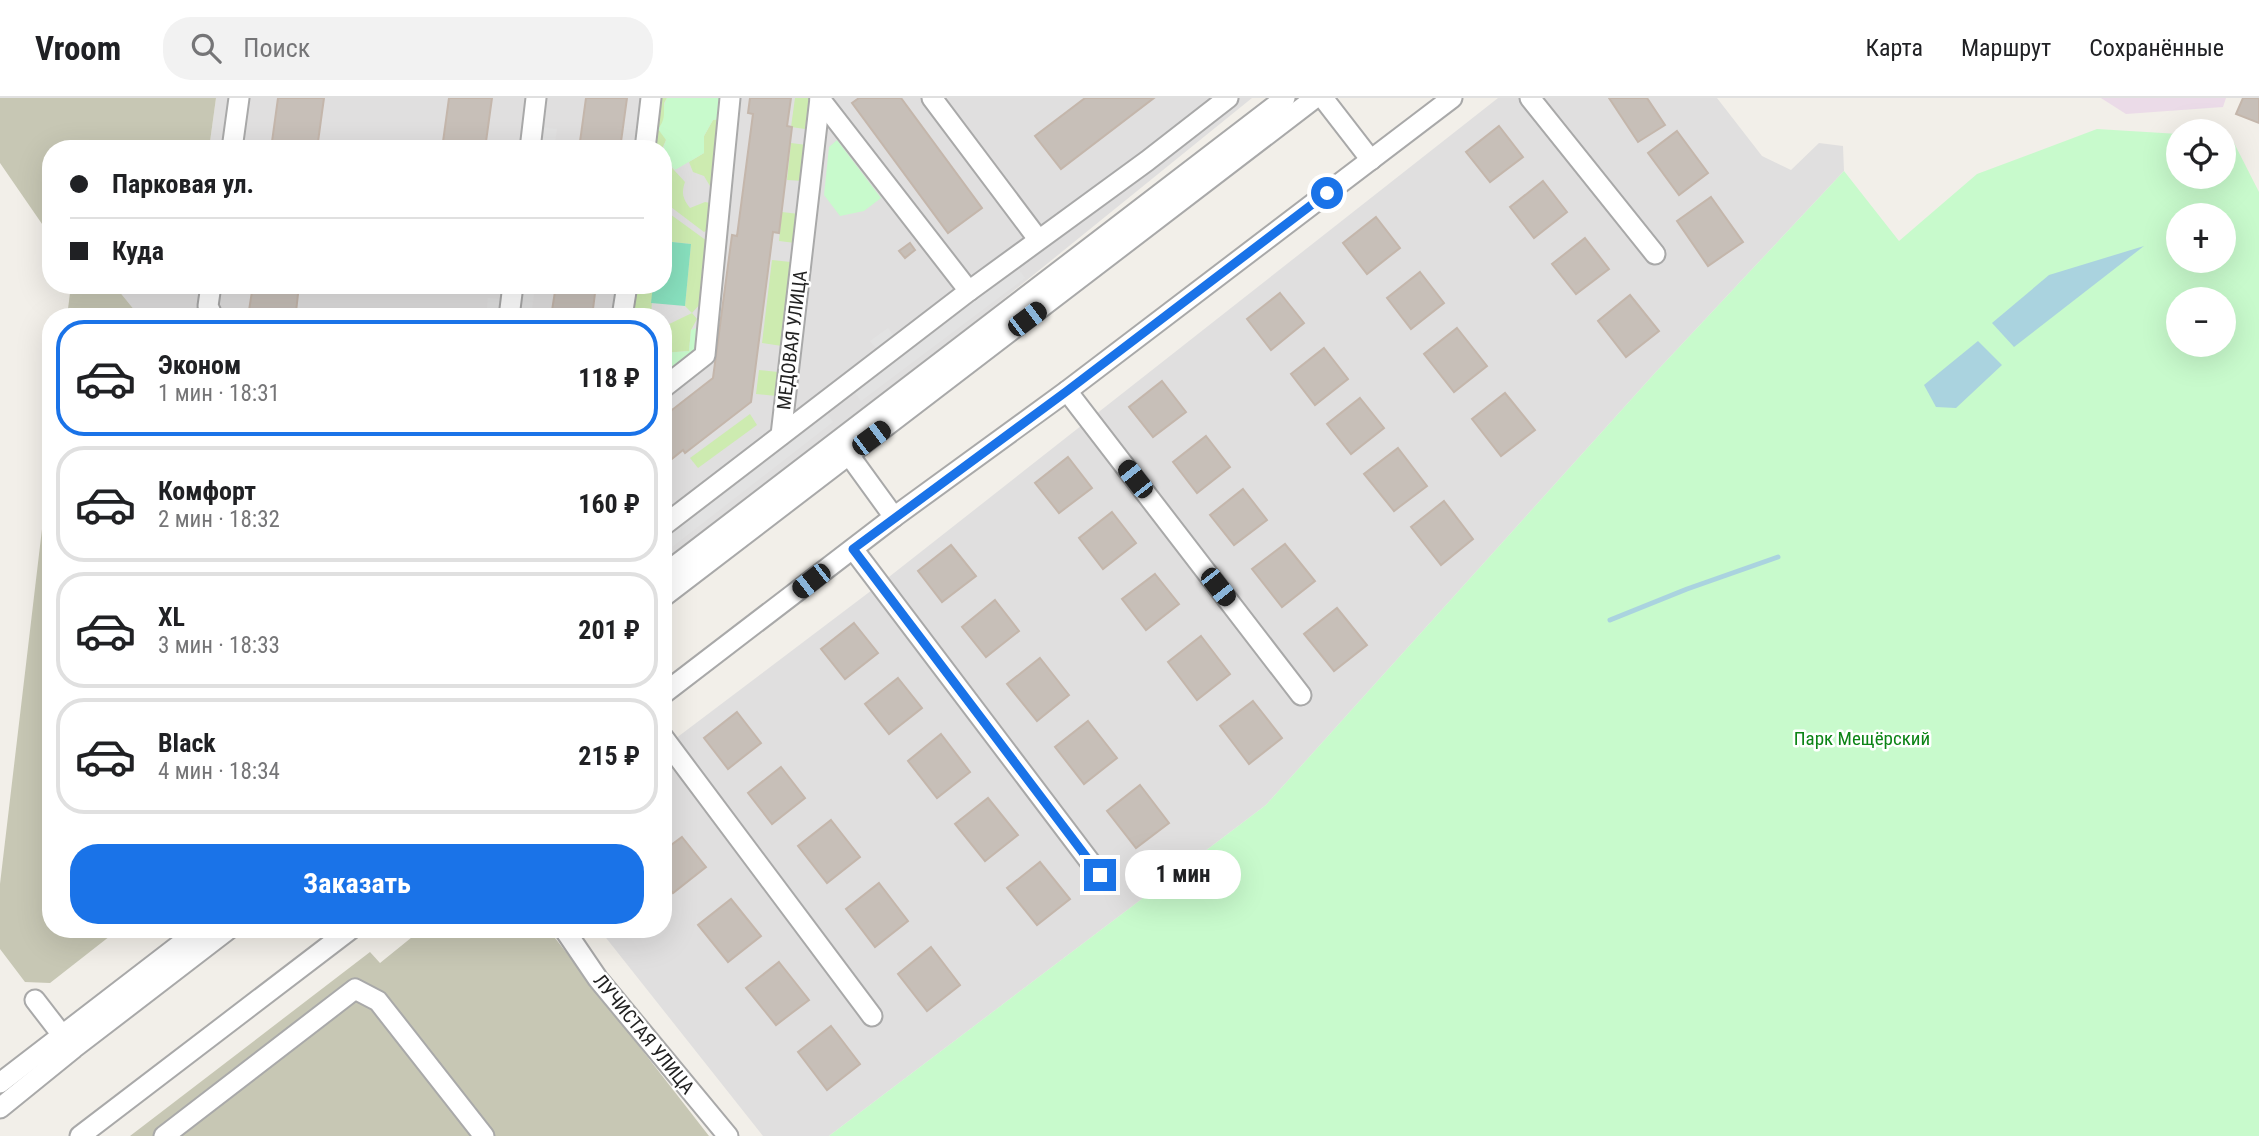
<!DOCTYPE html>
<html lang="ru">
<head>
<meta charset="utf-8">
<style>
  :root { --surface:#fff; --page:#f2f2f2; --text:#202124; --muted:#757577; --line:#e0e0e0; --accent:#1a73e8 }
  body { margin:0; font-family:"Roboto Condensed",sans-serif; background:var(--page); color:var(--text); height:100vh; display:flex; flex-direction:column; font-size:26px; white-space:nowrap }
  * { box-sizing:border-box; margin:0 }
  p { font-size:23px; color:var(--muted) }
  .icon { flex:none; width:38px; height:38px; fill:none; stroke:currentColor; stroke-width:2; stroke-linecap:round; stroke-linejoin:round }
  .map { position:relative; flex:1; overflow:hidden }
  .details { position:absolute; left:42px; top:210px; width:630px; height:630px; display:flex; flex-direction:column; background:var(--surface); border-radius:28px; box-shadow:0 7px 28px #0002 }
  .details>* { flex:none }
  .hud { position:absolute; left:42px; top:42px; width:630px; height:154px; border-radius:28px; box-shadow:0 7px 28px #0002; display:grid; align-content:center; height:154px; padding:0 28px; background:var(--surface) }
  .fabs { position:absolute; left:2166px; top:21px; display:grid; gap:14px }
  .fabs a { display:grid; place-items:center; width:70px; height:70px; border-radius:50%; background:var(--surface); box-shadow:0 7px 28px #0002; font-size:35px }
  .end { position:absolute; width:32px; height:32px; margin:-16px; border:9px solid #1a73e8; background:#fff; box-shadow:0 0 0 4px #fff }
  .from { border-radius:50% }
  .bubble { position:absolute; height:49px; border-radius:24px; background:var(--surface); box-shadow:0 7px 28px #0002; font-size:23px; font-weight:700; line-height:49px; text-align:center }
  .car { position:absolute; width:21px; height:42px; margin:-21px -10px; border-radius:9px; box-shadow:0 0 5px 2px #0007; background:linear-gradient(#222 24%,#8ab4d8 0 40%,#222 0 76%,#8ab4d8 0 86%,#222 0) }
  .hud b { display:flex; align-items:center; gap:24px; height:66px; font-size:26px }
  .hud b+b { border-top:2px solid var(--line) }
  .hud i { width:18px; height:18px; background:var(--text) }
  ul { padding:12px 0 0; list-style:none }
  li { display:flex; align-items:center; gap:21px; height:116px; margin:0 14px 10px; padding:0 14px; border:4px solid var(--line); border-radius:28px }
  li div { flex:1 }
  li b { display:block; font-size:26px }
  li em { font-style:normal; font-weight:700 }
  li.on { border-color:var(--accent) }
  li>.icon { width:63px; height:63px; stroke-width:1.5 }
  .action { display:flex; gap:14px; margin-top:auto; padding:14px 28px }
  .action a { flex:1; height:80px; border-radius:28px; background:var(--accent); color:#fff; font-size:28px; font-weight:700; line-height:80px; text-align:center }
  header { display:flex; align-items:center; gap:42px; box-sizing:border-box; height:98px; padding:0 35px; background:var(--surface); border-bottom:2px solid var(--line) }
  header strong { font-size:33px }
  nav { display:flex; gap:38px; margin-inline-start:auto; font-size:24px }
  .search { width:490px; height:63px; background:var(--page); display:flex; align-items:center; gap:18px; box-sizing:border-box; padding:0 24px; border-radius:28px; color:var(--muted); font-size:26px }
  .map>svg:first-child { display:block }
</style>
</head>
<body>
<header>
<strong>Vroom</strong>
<div class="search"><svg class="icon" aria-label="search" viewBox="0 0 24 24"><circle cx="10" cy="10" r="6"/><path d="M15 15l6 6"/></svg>Поиск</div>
<nav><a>Карта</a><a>Маршрут</a><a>Сохранённые</a></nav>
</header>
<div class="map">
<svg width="2259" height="1038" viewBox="0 0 2259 1038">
  <rect width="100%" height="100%" fill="#f2efe9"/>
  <g fill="#e0dfdf">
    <path d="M216,0H1252L990,212L663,463V219H140L114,187H663V51H209Z"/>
    <path d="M1498,0H1717L1762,58L1791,72L1819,45L1843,48L1844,73L1655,275L1266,707L829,1038H763L599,831H663V650L880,486Z"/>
  </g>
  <path fill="#ebdbe8" d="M2101,0H2226L2223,9L2126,16Z"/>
  <g fill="#c7c7b4">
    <path d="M0,0H216L209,51H51V139L0,65Z"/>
    <path d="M71,187H114L140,219H67Z"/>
    <path d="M51,355V831H119L50,885L25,884L0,851V786Z"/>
    <path d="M422,831H548L709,1038H130L370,854L380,865Z"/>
  </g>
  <g fill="#cdebb0">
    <path d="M662,0H667L664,5L666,42L662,51H656Z"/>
    <path d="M795,0H809L805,31L791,29Z"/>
    <path d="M728,20L710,131L704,134L663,103V60L685,84C681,95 683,101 690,110L705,104L710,105V88L704,78L693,74L689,64L704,55V38L713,22Z"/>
    <path d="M791,45L807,47L803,83L787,82Z"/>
    <path d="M663,111L707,143L701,205L692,215L697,221L691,232L689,253L663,255V229L692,215L685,208L691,146L663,143Z"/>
    <path d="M782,114L799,116L795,145L779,143Z"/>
    <path d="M772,162L791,164L782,248L762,245Z"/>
    <path d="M636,187H653L651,219H632Z"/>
    <path d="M759,272L778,274L776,298L756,296Z"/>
    <path d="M750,316L757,327L698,370L690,360Z"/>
  </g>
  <g fill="#c8facc" fill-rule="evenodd">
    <path d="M667,0H719L718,10L728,20L713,22L704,38V55L675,72C665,61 660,56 666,42L658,31C669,17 660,12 667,0Z"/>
    <path d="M2097,31L2179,36V79H2224V38L2231,39L2259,94V1038H829L1266,707L1655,275L1844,73L1899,143L1977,76ZM2179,117H2224V163H2179ZM2179,201H2224V247H2179Z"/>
    <path d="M837,42L881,100L864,113L840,118L824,97L829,49Z"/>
    <path d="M708,225L705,257L663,290V255L689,253L691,232Z"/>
  </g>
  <path fill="#88e0be" d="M663,143L691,146L685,208L651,205L653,187H663Z"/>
  <g fill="#e2e2e2">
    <path d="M541,29L557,31L554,51H538Z"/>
    <path d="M1017,169L1025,180L861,303L853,292Z"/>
    <path d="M520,187H535L531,219H516Z"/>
    <path d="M488,200L501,201L498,219H486Z"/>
    <path d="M888,230L896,241L879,254L870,243Z"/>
    <path d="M825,313L833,324L663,456V439Z"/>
  </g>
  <g fill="#aad3df">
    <path d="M2144,148L2014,249L1992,225L2049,177Z"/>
    <path d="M1978,243L2002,267L1956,310L1936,309L1924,287Z"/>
  </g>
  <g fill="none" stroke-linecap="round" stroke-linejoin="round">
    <path stroke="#aad3df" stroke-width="5" d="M1610,522L1687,491L1778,459"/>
  </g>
  <g fill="#c7bfb8" stroke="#c4b6ab" stroke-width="2">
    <path d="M278,0H324L317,51H271Z"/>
    <path d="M449,0H492L485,51H442Z"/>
    <path d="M586,0H627L620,51H579Z"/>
    <path d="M750,0H791L787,28L792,29L779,135L773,134L751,304L685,355L683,352L668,364L663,358V319L713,280L732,137L737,138L753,16L748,15Z"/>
    <path d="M859,0H901L982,110L948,135L852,5Z"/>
    <path d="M1085,0H1154L1061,71L1035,38Z"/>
    <path d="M1609,0H1647L1665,27L1638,44Z"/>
    <path d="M2243,0H2259V25L2236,16Z"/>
    <path d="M1499,28L1523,59L1490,84L1466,54Z"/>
    <path d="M1677,33L1708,75L1679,97L1648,55Z"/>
    <path d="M1543,83L1567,114L1534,140L1510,109Z"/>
    <path d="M1711,99L1743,144L1708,168L1677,123Z"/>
    <path d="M1376,119L1400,150L1367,176L1343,145Z"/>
    <path d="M1585,140L1609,171L1576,196L1552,166Z"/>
    <path d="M910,145L915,152L905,160L899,153Z"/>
    <path d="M1420,174L1444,205L1411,231L1387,200Z"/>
    <path d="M253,187H299L296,214L299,219H248Z"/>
    <path d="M556,187H596L592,219H551Z"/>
    <path d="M1280,195L1304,225L1271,252L1247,221Z"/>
    <path d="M1630,197L1659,233L1626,259L1598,223Z"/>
    <path d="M1457,230L1487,268L1454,294L1424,256Z"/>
    <path d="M1324,250L1348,281L1315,307L1291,276Z"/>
    <path d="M1162,283L1186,314L1153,339L1129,309Z"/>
    <path d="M1505,295L1535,332L1501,358L1472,321Z"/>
    <path d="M1360,300L1384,330L1351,356L1327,326Z"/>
    <path d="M1206,338L1230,369L1197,395L1173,364Z"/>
    <path d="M1398,350L1427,388L1394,413L1364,376Z"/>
    <path d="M1068,359L1092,390L1059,415L1035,385Z"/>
    <path d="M1243,391L1267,422L1234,447L1210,417Z"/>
    <path d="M1444,403L1473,441L1441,467L1411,429Z"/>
    <path d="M1112,414L1136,445L1103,471L1079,440Z"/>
    <path d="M1285,446L1315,483L1282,509L1252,471Z"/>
    <path d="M951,447L976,478L942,504L918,473Z"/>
    <path d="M1155,476L1179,506L1146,532L1122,501Z"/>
    <path d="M995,502L1019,533L986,559L962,529Z"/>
    <path d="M1337,510L1367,547L1334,573L1304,536Z"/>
    <path d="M854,525L878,555L845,581L821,551Z"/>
    <path d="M1201,538L1230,576L1197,602L1168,564Z"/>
    <path d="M1040,560L1069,597L1037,623L1007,586Z"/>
    <path d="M898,580L922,610L889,636L865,606Z"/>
    <path d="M1253,603L1282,640L1249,666L1220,628Z"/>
    <path d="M737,614L761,645L728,671L704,640Z"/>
    <path d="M1088,623L1117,660L1084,686L1055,649Z"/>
    <path d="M941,636L970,674L937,700L908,663Z"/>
    <path d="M781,669L805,700L772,726L748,695Z"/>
    <path d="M1140,687L1169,725L1136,750L1107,713Z"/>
    <path d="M988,700L1018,737L985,763L955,726Z"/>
    <path d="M831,722L860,759L827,785L798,748Z"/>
    <path d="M682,739L706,769L673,795L663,782V753Z"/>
    <path d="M1040,764L1070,801L1037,827L1007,790Z"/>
    <path d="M879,785L908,823L875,849L846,811Z"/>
    <path d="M731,801L761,838L728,864L698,827Z"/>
    <path d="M931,849L960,887L927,913L898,876Z"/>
    <path d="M779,864L809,902L776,927L746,890Z"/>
    <path d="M831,928L860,966L827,992L798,954Z"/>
  </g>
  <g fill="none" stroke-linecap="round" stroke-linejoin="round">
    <defs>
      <g id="minor">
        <path d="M932,0L1038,141"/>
        <path d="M1323,0L1371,62"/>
        <path d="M1530,0L1655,156"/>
        <path d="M820,1L969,193"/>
        <path d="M232,51L239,0"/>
        <path d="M530,51L536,0"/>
        <path d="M645,51L651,0"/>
        <path d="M211,187L208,208L213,219"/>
        <path d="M509,219L513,187"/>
        <path d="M622,219L627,187"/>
        <path d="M663,290L705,257L730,0"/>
        <path d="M1067,293L1301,597"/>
        <path d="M781,337L820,0"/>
        <path d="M849,357L894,419"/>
        <path d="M663,428L969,193L1147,63L1228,0"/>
        <path d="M853,451L1100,777"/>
        <path d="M663,477L1285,0"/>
        <path d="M663,499L1315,0"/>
        <path d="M663,596L894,419L1067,293L1452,0"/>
        <path d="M663,639L872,918"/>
        <path d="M564,831L598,881L728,1038"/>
        <path d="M35,902L62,937"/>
        <path d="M0,985L200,831"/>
        <path d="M0,1010L74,950L229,831"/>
        <path d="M80,1038L351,831"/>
        <path d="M164,1038L355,891L378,903L484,1038"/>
      </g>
    </defs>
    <use href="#minor" stroke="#a9a9a9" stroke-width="23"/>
    <use href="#minor" stroke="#fff" stroke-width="19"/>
  </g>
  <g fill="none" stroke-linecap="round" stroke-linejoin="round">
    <path stroke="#1a73e8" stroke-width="9" d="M1100,777L853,451L1067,293L1327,95"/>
  </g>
  <g text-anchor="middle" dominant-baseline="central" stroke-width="5" stroke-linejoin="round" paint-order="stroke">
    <g font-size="19" fill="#222" stroke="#fff">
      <text transform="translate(792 242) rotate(-83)">МЕДОВАЯ УЛИЦА</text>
      <text transform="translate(644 936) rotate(51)">ЛУЧИСТАЯ УЛИЦА</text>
    </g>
    <g font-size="19" fill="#0c8416" stroke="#fff">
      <text x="1862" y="640">Парк Мещёрский</text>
    </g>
  </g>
</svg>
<div class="fabs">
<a><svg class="icon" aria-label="locate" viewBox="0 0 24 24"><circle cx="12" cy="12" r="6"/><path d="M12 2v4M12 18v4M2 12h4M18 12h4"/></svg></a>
<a>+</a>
<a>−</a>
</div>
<i class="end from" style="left:1327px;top:95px"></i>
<i class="end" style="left:1100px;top:777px"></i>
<div class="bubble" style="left:1125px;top:752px;width:116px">1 мин</div>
<i class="car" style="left:1027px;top:221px;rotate:53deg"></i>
<i class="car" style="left:871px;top:340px;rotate:53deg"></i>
<i class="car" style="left:1135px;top:381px;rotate:322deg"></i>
<i class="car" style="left:811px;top:483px;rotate:232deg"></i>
<i class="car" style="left:1218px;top:489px;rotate:142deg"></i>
<div class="hud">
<b><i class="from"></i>Парковая ул.</b>
<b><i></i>Куда</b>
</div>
<section class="details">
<ul>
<li class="on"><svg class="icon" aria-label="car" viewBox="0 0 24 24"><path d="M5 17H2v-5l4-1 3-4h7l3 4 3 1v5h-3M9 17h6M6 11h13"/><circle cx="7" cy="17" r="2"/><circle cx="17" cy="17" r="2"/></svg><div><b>Эконом</b><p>1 мин · 18:31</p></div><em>118 ₽</em></li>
<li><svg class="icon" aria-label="car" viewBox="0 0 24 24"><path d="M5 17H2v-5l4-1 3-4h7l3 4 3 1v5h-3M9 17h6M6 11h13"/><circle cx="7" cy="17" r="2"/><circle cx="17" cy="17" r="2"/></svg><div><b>Комфорт</b><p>2 мин · 18:32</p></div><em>160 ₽</em></li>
<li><svg class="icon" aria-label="car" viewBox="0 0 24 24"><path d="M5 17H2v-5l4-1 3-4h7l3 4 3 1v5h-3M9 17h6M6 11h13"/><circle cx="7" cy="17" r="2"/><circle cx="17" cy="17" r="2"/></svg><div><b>XL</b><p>3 мин · 18:33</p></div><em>201 ₽</em></li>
<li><svg class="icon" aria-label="car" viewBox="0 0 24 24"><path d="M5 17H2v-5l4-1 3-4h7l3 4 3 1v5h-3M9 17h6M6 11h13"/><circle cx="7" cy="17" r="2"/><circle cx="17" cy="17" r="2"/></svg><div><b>Black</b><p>4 мин · 18:34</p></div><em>215 ₽</em></li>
</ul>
<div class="action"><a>Заказать</a></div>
</section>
</div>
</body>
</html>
